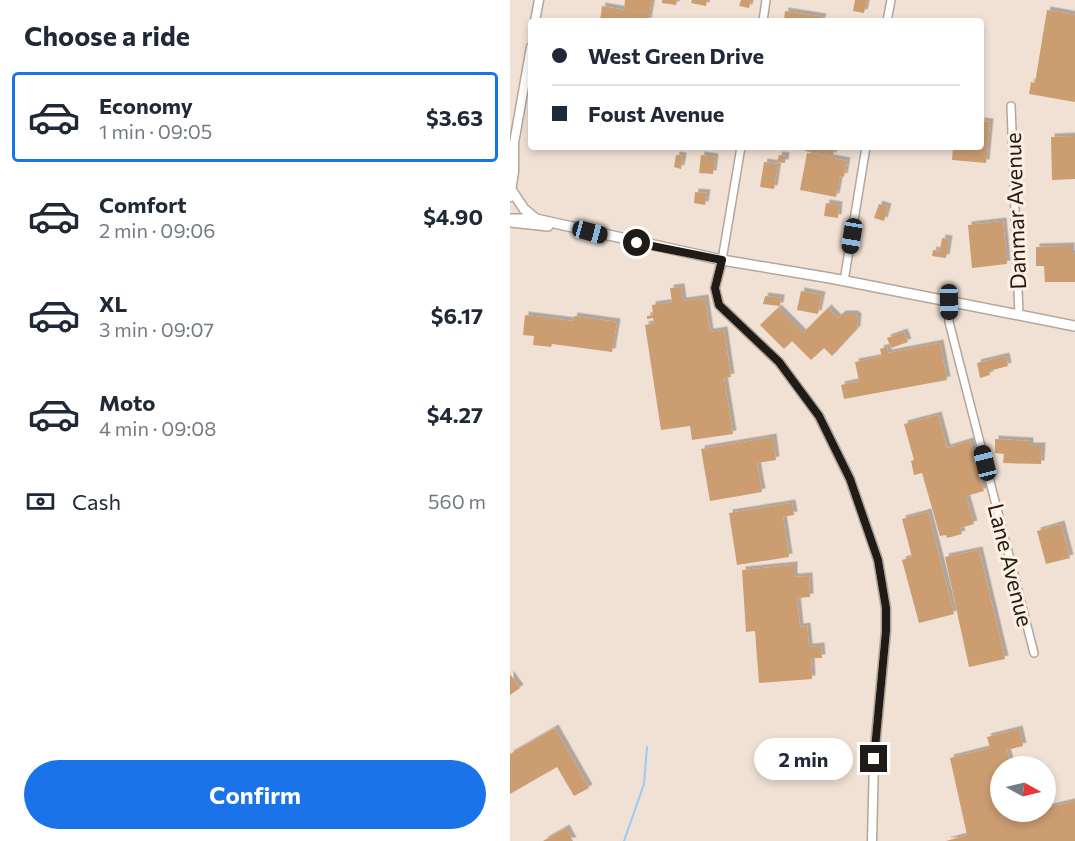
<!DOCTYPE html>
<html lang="en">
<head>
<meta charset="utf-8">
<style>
  :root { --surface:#fff; --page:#f6f6f7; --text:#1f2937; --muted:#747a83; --line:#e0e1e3; --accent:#1a73e8 }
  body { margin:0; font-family:Commissioner,sans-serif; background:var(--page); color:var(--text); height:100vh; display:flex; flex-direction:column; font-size:22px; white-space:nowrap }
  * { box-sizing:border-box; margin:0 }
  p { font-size:20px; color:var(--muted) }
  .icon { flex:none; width:33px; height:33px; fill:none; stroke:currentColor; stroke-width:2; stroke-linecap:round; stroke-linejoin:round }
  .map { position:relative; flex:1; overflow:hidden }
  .sheet { display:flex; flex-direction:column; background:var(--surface); width:510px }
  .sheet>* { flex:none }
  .guide { position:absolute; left:18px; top:18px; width:456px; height:132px; border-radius:6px; box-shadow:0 3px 9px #0003; display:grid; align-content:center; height:132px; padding:0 24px; background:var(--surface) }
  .needle { width:39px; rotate:98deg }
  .buttons { position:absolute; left:480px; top:756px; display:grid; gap:12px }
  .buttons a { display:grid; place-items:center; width:66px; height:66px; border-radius:50%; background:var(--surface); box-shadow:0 3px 9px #0003; font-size:30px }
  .end { position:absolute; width:27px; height:27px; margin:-14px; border:8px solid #201b16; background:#fff; box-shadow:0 0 0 3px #fff }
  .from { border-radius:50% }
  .bubble { position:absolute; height:42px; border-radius:21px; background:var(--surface); box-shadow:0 3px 9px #0003; font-size:20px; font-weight:700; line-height:42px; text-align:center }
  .car { position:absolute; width:18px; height:36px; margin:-18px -9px; border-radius:8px; box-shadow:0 0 4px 2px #0007; background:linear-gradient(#222 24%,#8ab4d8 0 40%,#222 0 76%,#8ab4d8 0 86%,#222 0) }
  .guide b { display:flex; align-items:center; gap:21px; height:57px; font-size:22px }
  .guide b+b { border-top:2px solid var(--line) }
  .guide i { width:15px; height:15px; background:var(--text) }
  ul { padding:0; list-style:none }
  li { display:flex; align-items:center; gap:18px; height:90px; margin:0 12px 9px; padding:0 12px; border:3px solid transparent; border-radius:6px }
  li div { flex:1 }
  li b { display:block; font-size:22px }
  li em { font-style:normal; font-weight:700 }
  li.selected { border-color:var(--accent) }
  li>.icon { width:54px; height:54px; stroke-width:1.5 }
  h2 { padding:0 24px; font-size:27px; line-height:72px }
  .pay { display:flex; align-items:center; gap:15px; height:66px; padding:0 24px; font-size:22px }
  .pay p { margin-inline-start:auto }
  .cta { display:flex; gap:12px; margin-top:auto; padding:12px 24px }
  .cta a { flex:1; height:69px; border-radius:36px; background:var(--accent); color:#fff; font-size:24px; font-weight:700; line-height:69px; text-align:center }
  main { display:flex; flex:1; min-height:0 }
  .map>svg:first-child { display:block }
</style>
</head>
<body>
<main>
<section class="sheet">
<h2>Choose a ride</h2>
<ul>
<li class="selected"><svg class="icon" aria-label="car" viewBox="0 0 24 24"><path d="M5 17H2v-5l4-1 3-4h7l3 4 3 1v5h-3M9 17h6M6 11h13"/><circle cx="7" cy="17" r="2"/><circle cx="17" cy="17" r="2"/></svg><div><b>Economy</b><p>1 min · 09:05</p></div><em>$3.63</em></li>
<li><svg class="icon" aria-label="car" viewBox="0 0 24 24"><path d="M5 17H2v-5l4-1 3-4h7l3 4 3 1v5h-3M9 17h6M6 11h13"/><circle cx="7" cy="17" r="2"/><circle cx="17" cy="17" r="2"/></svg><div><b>Comfort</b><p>2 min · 09:06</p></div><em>$4.90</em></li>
<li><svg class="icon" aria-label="car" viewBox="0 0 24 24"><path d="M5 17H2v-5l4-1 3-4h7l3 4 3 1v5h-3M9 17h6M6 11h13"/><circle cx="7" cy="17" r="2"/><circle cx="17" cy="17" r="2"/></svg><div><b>XL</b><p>3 min · 09:07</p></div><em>$6.17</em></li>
<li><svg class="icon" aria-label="car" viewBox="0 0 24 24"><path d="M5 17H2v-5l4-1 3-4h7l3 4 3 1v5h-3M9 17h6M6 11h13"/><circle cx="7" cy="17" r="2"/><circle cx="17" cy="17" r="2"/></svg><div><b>Moto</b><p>4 min · 09:08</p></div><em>$4.27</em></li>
</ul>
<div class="pay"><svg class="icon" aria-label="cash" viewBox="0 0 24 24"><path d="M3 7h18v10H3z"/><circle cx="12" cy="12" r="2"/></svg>Cash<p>560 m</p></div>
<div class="cta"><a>Confirm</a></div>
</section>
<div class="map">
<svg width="565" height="841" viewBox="0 0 565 841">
  <defs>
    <filter id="shadow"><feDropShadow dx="3.5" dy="-3.5" stdDeviation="0" flood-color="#0004"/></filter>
  </defs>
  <rect width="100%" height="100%" fill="#f0e1d4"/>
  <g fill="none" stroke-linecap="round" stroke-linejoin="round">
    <path stroke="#9acaf6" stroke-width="2" d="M114,841L134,784L137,747"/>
  </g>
  <g fill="#cb9d71" filter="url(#shadow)">
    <path d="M115,0H142L138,21H90L92,6L114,10Z"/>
    <path d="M152,0H167L166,5L152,3Z"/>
    <path d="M182,0H197L196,6L181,3Z"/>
    <path d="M231,0H241L239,8L229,6Z"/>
    <path d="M345,0H357L354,13L343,11Z"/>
    <path d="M537,10L565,15V102L519,94L521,82L525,83Z"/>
    <path d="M275,11L313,17L312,21H274Z"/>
    <path d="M471,121L480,122L476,163L442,160L443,147H471Z"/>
    <path d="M565,136V179L542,180L541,137Z"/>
    <path d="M295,147H325L323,156L295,151Z"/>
    <path d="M297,153L337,161L334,177L330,176L326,197L290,190Z"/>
    <path d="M166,155L173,156L171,169L164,167Z"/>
    <path d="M191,155L205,157L203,174L189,173Z"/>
    <path d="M269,155L276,156L275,163L267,162Z"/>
    <path d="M254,162L268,164L264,189L250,187Z"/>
    <path d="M185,192L197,193L195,205L184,203Z"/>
    <path d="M316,203L329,205L328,218L314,216Z"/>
    <path d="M369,204L378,207L374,221L364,218Z"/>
    <path d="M493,221L497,264L462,268L458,225Z"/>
    <path d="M432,238L439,239L436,258L422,256L423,250L430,251Z"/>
    <path d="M561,246V254H565V282H535L534,266H526V247Z"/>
    <path d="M171,287L173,301L195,298L200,332L214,330L221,377L214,378L223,434L182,440L180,426L151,430L135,325L144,323L143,318L137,319V316L143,315L142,305L162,302L160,288Z"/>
    <path d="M291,291L312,295L308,314L287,310Z"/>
    <path d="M255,296L271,298L270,306L253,304Z"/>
    <path d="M268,308L293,333L318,308L328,318L332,314H345L348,317L347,329L322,356L314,348L301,360L282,341L274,349L250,325Z"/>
    <path d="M15,315L63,321L64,316L107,322L102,352L42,344L41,347L23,345L24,336L13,335Z"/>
    <path d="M394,332L398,342L381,348L377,338Z"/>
    <path d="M430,343L437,380L334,399L331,385L349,381L345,362L372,357L370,349L377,347L378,353Z"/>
    <path d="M496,356L498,366L479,371L480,375L470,378L467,363Z"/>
    <path d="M428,415L437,448L460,441L474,491L456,496L464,524L450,528L452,534L437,538L436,535L430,536L412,473L404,475L401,461L404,460L394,424Z"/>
    <path d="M263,437L266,460L247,463L252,492L200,501L191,449Z"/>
    <path d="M485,439L520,441V446H532L531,464L493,463L494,454L485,453Z"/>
    <path d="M282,503L284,515L273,517L279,557L227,565L219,513Z"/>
    <path d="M418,512L444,614L409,623L392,560L402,557L392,519Z"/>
    <path d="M551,524L560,558L536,564L527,531Z"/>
    <path d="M469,550L495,659L459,667L435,557Z"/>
    <path d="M284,565V577L299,576L300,597L287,598L290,627L297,626L299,647L311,646L312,658H301L302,679L249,683L245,631L236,632L232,570Z"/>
    <path d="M0,674L10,688L0,695Z"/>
    <path d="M45,728L79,788L64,796L47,767L0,794V754Z"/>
    <path d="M509,729L513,746L497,750L501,766H490V812H503L504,816L536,812V808L565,801V841H436L457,835L440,758L480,748L477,737Z"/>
    <path d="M56,828L63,841H33Z"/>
  </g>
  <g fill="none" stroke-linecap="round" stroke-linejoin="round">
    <defs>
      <g id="minor">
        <path d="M253,21L256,0"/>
        <path d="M377,21L381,0"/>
        <path d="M501,106L509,315"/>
        <path d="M212,260L231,147"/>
        <path d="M334,281L356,147"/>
        <path d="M439,302V322L524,653"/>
      </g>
      <g id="tertiary">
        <path d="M25,21L29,0"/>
        <path d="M0,197L4,172V143L21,47"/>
        <path d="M212,260L205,288L209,305L269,362L309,416L340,479L368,560L376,608V631L364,759L362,841"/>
      </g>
      <g id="secondary">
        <path d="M2,191L14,209L26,219"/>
        <path d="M0,219H26L212,260L320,278L565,326"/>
        <path d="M1,222L38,226"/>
      </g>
    </defs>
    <use href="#minor" stroke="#b4a69a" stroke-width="10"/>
    <use href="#tertiary" stroke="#b4a69a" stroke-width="11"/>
    <use href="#secondary" stroke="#b4a69a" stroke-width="12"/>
    <use href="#minor" stroke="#fff" stroke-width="7"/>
    <use href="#tertiary" stroke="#fff" stroke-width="8"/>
    <use href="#secondary" stroke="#fff" stroke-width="9"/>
  </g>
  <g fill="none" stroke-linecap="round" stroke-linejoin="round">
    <path stroke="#201b16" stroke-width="8" d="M127,243L212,260L205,288L209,305L269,362L309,416L340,479L368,560L376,608V631L364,759"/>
  </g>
  <g text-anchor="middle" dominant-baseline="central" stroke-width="6" stroke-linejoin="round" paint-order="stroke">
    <g font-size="22" fill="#201b16" stroke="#fdefe1">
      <text transform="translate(505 211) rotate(-92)">Danmar Avenue</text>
      <text transform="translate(501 565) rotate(76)">Lane Avenue</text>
    </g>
  </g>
</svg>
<div class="buttons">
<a><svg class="needle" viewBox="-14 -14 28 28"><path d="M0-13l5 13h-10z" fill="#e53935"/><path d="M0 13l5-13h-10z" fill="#747a83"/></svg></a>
</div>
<i class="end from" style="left:127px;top:243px"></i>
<i class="end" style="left:364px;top:759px"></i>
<div class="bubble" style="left:244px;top:738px;width:99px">2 min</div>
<i class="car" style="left:80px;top:232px;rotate:105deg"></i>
<i class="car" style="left:342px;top:236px;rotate:189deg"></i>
<i class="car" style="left:439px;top:302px;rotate:179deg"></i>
<i class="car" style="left:475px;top:463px;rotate:346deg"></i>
<div class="guide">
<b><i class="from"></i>West Green Drive</b>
<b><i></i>Foust Avenue</b>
</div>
</div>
</main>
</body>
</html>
